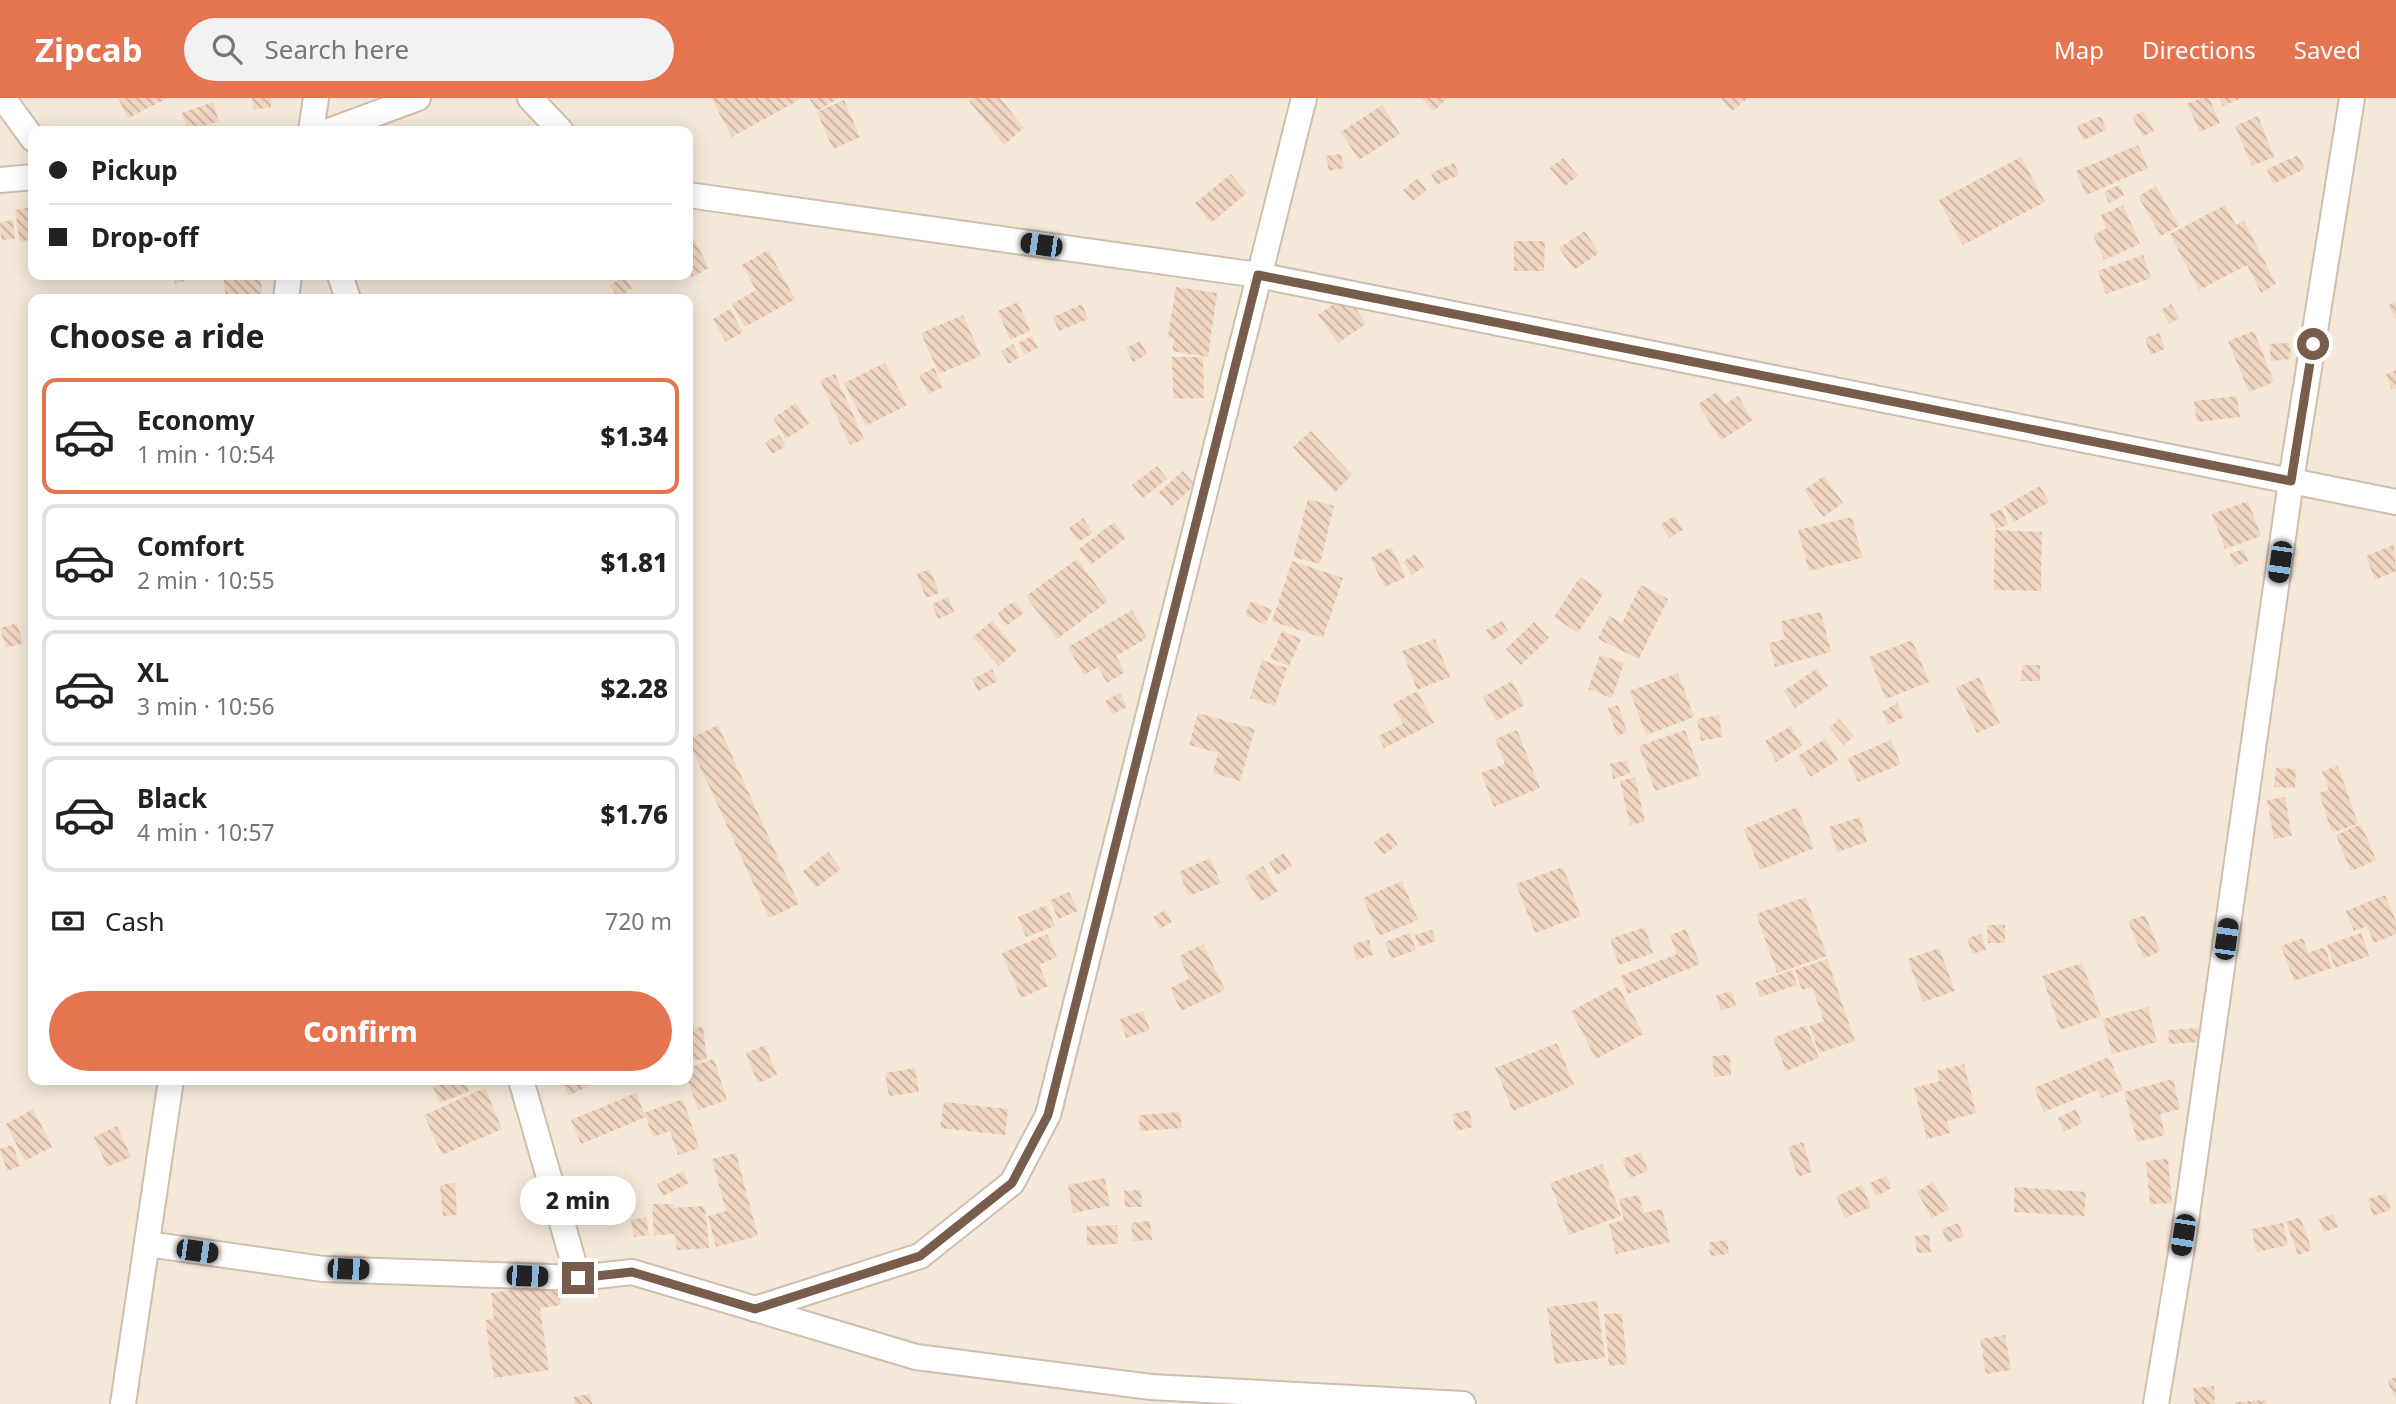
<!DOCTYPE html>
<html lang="en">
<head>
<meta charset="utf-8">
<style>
  :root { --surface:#fff; --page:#f2f2f2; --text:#222; --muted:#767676; --line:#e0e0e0; --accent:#e57550 }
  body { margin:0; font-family:"Noto Sans",sans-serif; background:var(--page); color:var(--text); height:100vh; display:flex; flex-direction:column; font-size:26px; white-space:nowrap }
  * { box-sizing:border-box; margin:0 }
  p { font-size:23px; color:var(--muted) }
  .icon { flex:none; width:38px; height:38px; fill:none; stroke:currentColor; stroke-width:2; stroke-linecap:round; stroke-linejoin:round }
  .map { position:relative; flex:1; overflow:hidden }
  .panel { position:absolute; left:28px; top:196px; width:665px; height:791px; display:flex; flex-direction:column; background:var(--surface); border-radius:14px; box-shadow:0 4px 18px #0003 }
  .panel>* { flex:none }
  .guide { position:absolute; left:28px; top:28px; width:665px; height:154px; border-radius:14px; box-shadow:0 4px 18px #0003; display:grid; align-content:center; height:154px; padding:0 21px; background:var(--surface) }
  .end { position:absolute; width:32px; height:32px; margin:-16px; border:9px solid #785d4c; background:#fff; box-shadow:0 0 0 4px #fff }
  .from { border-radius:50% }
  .bubble { position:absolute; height:49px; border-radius:24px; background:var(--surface); box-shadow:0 4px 18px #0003; font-size:23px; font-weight:800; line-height:49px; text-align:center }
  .car { position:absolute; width:21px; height:42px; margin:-21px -10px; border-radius:9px; box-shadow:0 0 5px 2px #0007; background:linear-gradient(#222 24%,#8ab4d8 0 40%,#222 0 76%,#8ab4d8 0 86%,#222 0) }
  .guide b { display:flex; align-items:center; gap:24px; height:66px; font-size:26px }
  .guide b+b { border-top:2px solid var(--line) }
  .guide i { width:18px; height:18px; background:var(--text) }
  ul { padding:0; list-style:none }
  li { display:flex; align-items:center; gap:21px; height:116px; margin:0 14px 10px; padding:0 7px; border:4px solid var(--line); border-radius:14px }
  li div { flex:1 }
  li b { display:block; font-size:26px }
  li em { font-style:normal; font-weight:800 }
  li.current { border-color:var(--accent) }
  li>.icon { width:63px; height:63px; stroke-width:1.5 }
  h2 { padding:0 21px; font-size:32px; line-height:84px }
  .pay { display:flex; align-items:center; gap:18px; height:77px; padding:0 21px; font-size:26px }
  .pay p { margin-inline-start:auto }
  .cta { display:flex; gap:14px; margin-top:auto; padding:14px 21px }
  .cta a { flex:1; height:80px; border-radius:42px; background:var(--accent); color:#fff; font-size:28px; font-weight:800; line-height:80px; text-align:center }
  header { display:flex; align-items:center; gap:42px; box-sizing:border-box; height:98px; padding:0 35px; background:var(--accent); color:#fff }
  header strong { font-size:33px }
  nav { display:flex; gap:38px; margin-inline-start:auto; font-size:24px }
  .search { width:490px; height:63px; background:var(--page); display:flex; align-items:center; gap:18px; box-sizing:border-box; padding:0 24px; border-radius:38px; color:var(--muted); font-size:26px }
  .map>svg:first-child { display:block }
</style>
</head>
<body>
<header>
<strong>Zipcab</strong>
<div class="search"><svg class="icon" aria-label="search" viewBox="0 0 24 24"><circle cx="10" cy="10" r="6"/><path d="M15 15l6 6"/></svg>Search here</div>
<nav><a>Map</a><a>Directions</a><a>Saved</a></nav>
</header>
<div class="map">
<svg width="2396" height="1306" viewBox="0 0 2396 1306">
  <defs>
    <pattern id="building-back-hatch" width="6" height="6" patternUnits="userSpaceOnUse" patternTransform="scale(1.75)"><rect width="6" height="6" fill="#f2d6c1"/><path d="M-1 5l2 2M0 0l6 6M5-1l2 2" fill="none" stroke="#c9b19f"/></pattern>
  </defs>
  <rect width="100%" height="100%" fill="#fdf6ea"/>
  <path fill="#f4e8d8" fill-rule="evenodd" d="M0,0H2396V1306H0ZM33,33H688V177H33ZM33,201H688V982H33Z"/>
  <g fill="url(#building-back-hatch)">
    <path d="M118,0H168L128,20Z"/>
    <path d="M252,0H271V10L253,11Z"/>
    <path d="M711,0H798L799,2L732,39Z"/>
    <path d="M809,0H839L817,13Z"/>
    <path d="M973,0H1000L1024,30L1004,47L969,3Z"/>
    <path d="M1421,0H1448L1434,13Z"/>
    <path d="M1721,0H1748L1732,13Z"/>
    <path d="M2201,0H2209L2220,25L2200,34L2187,6Z"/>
    <path d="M2219,0H2242L2223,8Z"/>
    <path d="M844,2L860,39L833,51L817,14Z"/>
    <path d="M213,4L219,23L188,33L182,15Z"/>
    <path d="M1382,7L1400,36L1359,62L1341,34Z"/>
    <path d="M2143,13L2154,33L2143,39L2132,19Z"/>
    <path d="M2101,18L2106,32L2083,42L2077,28Z"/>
    <path d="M2258,18L2274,59L2252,68L2235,28Z"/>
    <path d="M2138,47L2148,70L2086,97L2076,73Z"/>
    <path d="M1341,56L1344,70L1329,73L1326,58Z"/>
    <path d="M2298,57L2305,71L2273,86L2267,71Z"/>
    <path d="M2021,59L2045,104L1963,147L1939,102Z"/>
    <path d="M1563,60L1578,78L1565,88L1550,70Z"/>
    <path d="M1454,65L1459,77L1436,87L1431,75Z"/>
    <path d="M1231,76L1247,95L1211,125L1195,105Z"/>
    <path d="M1418,80L1427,92L1413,103L1403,92Z"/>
    <path d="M2119,87L2124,97L2109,105L2104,94Z"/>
    <path d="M2156,88L2179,128L2161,138L2138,98Z"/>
    <path d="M2123,107L2140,146L2104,162L2093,137L2106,131L2101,117Z"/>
    <path d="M2225,107L2236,127L2244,123L2276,186L2261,195L2247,167L2199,192L2170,136Z"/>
    <path d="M30,109L33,141L20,144L15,112Z"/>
    <path d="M13,122L15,141L1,142L0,124Z"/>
    <path d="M1585,133L1599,155L1574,172L1559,150Z"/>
    <path d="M691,136L709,170L692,179L688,170V138Z"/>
    <path d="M1514,143H1545L1544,173H1514Z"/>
    <path d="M768,152L795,201L745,229L732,206L756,192L742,167Z"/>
    <path d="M2143,157L2151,180L2106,196L2098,173Z"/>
    <path d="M172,177H203L175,186Z"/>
    <path d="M223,177H260L263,201H226Z"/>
    <path d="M624,178L632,191L617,199L610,187Z"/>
    <path d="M1176,189L1217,195L1208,259L1172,253L1174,240L1168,239Z"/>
    <path d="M1347,197L1366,226L1338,245L1318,217Z"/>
    <path d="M2396,203V221L2388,208Z"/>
    <path d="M1018,204L1030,233L1010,242L998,213Z"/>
    <path d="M1082,206L1088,221L1059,233L1053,219Z"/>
    <path d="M2171,206L2179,220L2169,226L2161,212Z"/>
    <path d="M730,211L743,234L726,244L713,221Z"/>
    <path d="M963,217L981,258L939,276L921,235Z"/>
    <path d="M2254,233L2274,284L2249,294L2228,243Z"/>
    <path d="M2159,235L2165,251L2150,257L2145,240Z"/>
    <path d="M1032,238L1038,250L1024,256L1018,245Z"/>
    <path d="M1140,243L1147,256L1133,264L1126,250Z"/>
    <path d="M2290,245L2291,261L2271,263L2269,246Z"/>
    <path d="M1013,246L1020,259L1009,266L1001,253Z"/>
    <path d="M1172,259H1203L1204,300L1173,301Z"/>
    <path d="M885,265L907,307L866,328L844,285Z"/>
    <path d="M934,270L943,289L928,296L919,277Z"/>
    <path d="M2396,272V290L2391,291L2386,276Z"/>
    <path d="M835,276L864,341L850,347L820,282Z"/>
    <path d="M1717,294L1725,306L1738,298L1753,322L1721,342L1698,306Z"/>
    <path d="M2237,298L2240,319L2197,324L2194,303Z"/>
    <path d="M796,305L809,326L786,341L773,320Z"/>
    <path d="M1311,333L1352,377L1335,394L1293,349Z"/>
    <path d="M779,337L786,348L772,356L765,344Z"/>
    <path d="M1157,368L1167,381L1143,400L1132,387Z"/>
    <path d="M1183,373L1195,387L1172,408L1159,394Z"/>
    <path d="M1824,378L1843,405L1823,419L1804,392Z"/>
    <path d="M2040,388L2049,404L2014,424L2004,408Z"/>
    <path d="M1308,401L1334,408L1320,466L1293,459Z"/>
    <path d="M2248,403L2261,438L2225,451L2212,416Z"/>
    <path d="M2002,411L2008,427L1996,431L1990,416Z"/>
    <path d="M1675,418L1683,432L1669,440L1661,426Z"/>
    <path d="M1852,419L1862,460L1809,473L1798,432Z"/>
    <path d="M1083,420L1093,435L1078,444L1069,430Z"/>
    <path d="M1114,424L1126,440L1091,467L1079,451Z"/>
    <path d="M1995,432L2042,434L2041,493L1994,492Z"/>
    <path d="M2394,447L2396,473L2375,482L2366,458Z"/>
    <path d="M1391,449L1406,479L1385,489L1370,460Z"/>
    <path d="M2243,451L2248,463L2235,469L2230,456Z"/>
    <path d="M1415,456L1424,469L1412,477L1403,464Z"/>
    <path d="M1077,461L1108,503L1057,541L1026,498Z"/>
    <path d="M1292,463L1343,480L1323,540L1272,523Z"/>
    <path d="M930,471L939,495L926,500L917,476Z"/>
    <path d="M1580,479L1604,495L1578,535L1554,519Z"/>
    <path d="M1641,487L1668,501L1639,561L1598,541L1609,518L1622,525Z"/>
    <path d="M948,499L954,514L938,521L932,506Z"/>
    <path d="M1014,503L1024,515L1006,528L998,515Z"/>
    <path d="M1251,503L1272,512L1265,527L1245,517Z"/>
    <path d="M1132,512L1147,540L1116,558L1125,574L1107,585L1098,569L1084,577L1068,549Z"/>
    <path d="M1821,514L1831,554L1775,569L1769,545L1785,541L1781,523Z"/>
    <path d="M992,523L1017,552L999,568L973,539Z"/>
    <path d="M1502,523L1508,533L1492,543L1486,532Z"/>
    <path d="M1534,524L1549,540L1521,567L1506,551Z"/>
    <path d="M17,525L23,545L6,550L0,530Z"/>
    <path d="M1282,533L1301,541L1289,568L1270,560Z"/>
    <path d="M1435,541L1450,579L1417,592L1402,553Z"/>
    <path d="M1912,542L1929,584L1886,601L1869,559Z"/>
    <path d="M1600,557L1624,565L1612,600L1588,591Z"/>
    <path d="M1262,562L1287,570L1275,608L1250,600Z"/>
    <path d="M2022,567H2040V583H2021Z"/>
    <path d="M992,571L998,583L978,593L972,581Z"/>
    <path d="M1816,571L1828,588L1795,610L1784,593Z"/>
    <path d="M1678,575L1694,619L1646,637L1630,593Z"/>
    <path d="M1979,579L2000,625L1977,635L1956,590Z"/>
    <path d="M1512,583L1525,607L1496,623L1483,599Z"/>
    <path d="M1417,593L1434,625L1384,650L1378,638L1403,626L1393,606Z"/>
    <path d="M1120,595L1127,609L1112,616L1105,603Z"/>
    <path d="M1897,605L1904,619L1889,627L1882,614Z"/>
    <path d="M1618,607L1627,634L1617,638L1608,610Z"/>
    <path d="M1198,615L1255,631L1240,683L1213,675L1218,655L1189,647Z"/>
    <path d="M1719,617L1722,639L1701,643L1697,621Z"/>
    <path d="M1839,621L1854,638L1844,647L1829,630Z"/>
    <path d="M718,627L799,806L769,820L688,642Z"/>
    <path d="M1791,628L1802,648L1776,664L1765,643Z"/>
    <path d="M1517,632L1540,690L1494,709L1481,675L1505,666L1495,641Z"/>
    <path d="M1685,632L1701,677L1655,693L1639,648Z"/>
    <path d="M1825,641L1838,662L1811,679L1798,658Z"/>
    <path d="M1891,642L1901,666L1858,684L1848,660Z"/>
    <path d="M1627,662L1630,676L1613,681L1610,666Z"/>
    <path d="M2338,668L2358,726L2332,735L2319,695L2329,692L2322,673Z"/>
    <path d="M2276,670L2296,671L2295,690L2274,689Z"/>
    <path d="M1635,679L1645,724L1630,727L1620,683Z"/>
    <path d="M2285,699L2292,738L2274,741L2267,702Z"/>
    <path d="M1797,709L1814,750L1760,772L1744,731Z"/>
    <path d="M1860,719L1867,744L1837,754L1829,729Z"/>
    <path d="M2361,726L2376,762L2351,773L2336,737Z"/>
    <path d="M1389,734L1398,747L1383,757L1374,744Z"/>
    <path d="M828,754L841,771L816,790L803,773Z"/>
    <path d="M1284,755L1292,768L1277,777L1269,764Z"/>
    <path d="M1210,760L1221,785L1189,798L1179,774Z"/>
    <path d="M1263,768L1278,793L1260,804L1245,779Z"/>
    <path d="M1563,769L1581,818L1535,835L1516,786Z"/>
    <path d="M1402,783L1418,822L1379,838L1363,800Z"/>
    <path d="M1069,794L1078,813L1058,821L1050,802Z"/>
    <path d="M2385,797L2396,823V836L2374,845L2367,828L2354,833L2346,813Z"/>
    <path d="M1806,799L1827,858L1777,875L1756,816Z"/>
    <path d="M1046,807L1055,828L1026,839L1018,819Z"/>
    <path d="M1165,812L1172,824L1160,831L1153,819Z"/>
    <path d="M2145,817L2160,853L2144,861L2128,823Z"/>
    <path d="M1987,827H2005V845H1988Z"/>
    <path d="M1645,829L1653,855L1619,867L1610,841Z"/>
    <path d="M1686,831L1700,866L1628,896L1621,878L1677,856L1670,837Z"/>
    <path d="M1432,832L1436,843L1419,849L1415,837Z"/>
    <path d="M1410,835L1416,852L1391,861L1385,844Z"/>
    <path d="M2361,835L2369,858L2335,870L2327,847Z"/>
    <path d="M1047,836L1057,859L1039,867L1048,888L1021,900L1002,855Z"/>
    <path d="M1981,836L1986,852L1972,856L1967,840Z"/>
    <path d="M2303,840L2308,855L2325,849L2332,870L2294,883L2281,848Z"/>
    <path d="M1369,842L1373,857L1356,862L1353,846Z"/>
    <path d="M1203,846L1225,892L1181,913L1170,890L1189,881L1179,858Z"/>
    <path d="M1939,850L1955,893L1923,904L1908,861Z"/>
    <path d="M1827,861L1855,943L1819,955L1810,928L1824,923L1812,889L1802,892L1795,872Z"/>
    <path d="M2082,865L2101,918L2060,932L2042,878Z"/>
    <path d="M1792,872L1797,887L1760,899L1755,885Z"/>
    <path d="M1618,888L1643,936L1596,961L1571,913Z"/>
    <path d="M1732,893L1736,908L1721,912L1716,897Z"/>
    <path d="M2148,909L2157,944L2112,956L2103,921Z"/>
    <path d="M1143,913L1150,932L1126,940L1120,921Z"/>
    <path d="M1806,927L1819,960L1786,973L1773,940Z"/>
    <path d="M703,929L707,961L688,963V931Z"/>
    <path d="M2199,930L2200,944L2169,946L2168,932Z"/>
    <path d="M1557,945L1574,987L1513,1013L1495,970Z"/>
    <path d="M765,947L777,977L758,985L746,955Z"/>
    <path d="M1730,957L1731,977L1714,979L1712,958Z"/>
    <path d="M2109,959L2123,992L2102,1000L2098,992L2044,1014L2034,990Z"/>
    <path d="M714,961L727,1002L698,1012L688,983V970Z"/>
    <path d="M1964,966L1976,1015L1947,1023L1950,1035L1927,1041L1914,990L1940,983L1937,973Z"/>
    <path d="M915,970L919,994L889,998L885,975Z"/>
    <path d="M2173,981L2180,1011L2160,1016L2165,1037L2137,1044L2124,994Z"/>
    <path d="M449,982H464L469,993L440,1005L433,989Z"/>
    <path d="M561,982H598L569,998Z"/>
    <path d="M485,990L502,1031L442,1057L424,1017Z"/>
    <path d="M636,995L644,1015L683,1001L699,1050L678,1057L670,1033L653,1039L646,1019L581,1046L571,1022Z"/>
    <path d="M944,1004L1008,1011L1005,1037L940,1030Z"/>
    <path d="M33,1011L52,1049L25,1063L6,1026Z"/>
    <path d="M2076,1011L2082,1025L2064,1034L2058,1020Z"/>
    <path d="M1469,1012L1473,1029L1456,1033L1452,1016Z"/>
    <path d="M1180,1014L1182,1030L1140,1033L1139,1017Z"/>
    <path d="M117,1028L131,1059L107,1069L94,1039Z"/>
    <path d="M1803,1044L1812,1074L1798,1079L1788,1049Z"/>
    <path d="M13,1047L20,1068L7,1073L0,1051Z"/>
    <path d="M1641,1054L1648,1073L1630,1080L1622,1061Z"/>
    <path d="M736,1055L758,1138L716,1149L708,1118L726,1113L712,1061Z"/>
    <path d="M2168,1061L2172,1105L2150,1106L2146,1063Z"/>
    <path d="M1602,1066L1621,1118L1569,1137L1550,1085Z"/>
    <path d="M683,1073L689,1085L663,1098L657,1086Z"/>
    <path d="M1886,1078L1892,1090L1876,1098L1870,1085Z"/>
    <path d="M1105,1080L1110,1108L1073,1115L1068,1087Z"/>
    <path d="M1933,1084L1949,1111L1932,1120L1917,1094Z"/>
    <path d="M455,1085L457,1117L443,1118L440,1087Z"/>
    <path d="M1862,1087L1871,1109L1845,1120L1836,1098Z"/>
    <path d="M2015,1089L2086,1094L2084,1118L2014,1114Z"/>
    <path d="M1141,1092L1142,1109H1125L1124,1093Z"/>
    <path d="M2386,1095L2391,1112L2373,1118L2368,1101Z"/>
    <path d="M1639,1097L1644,1115L1662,1111L1670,1144L1616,1156L1609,1126L1624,1122L1619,1101Z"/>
    <path d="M596,1099L602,1114L588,1120L582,1106Z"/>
    <path d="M652,1106H673V1110L705,1108L709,1150L677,1152L675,1136L654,1137Z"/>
    <path d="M2333,1116L2338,1129L2324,1134L2319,1121Z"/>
    <path d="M646,1119L649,1137L634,1139L631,1122Z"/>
    <path d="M2300,1119L2312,1152L2298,1157L2286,1124Z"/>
    <path d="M1150,1123L1152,1142L1133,1143L1131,1125Z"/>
    <path d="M1958,1125L1964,1138L1947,1145L1942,1131Z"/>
    <path d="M2283,1125L2288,1147L2257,1154L2251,1131Z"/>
    <path d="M1117,1127L1118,1146L1087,1147V1128Z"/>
    <path d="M1929,1136L1931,1154L1917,1155L1915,1138Z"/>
    <path d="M1727,1142L1729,1156L1710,1158L1709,1144Z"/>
    <path d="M557,1178L561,1207L540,1210L549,1272L494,1280L485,1222L494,1221L491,1195L531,1189Z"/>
    <path d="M1597,1203L1605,1260L1555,1266L1547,1209Z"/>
    <path d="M1622,1215L1627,1266L1609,1268L1604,1216Z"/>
    <path d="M2005,1237L2011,1272L1986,1276L1980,1241Z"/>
    <path d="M2396,1279V1302L2387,1282Z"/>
    <path d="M2214,1288L2215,1306H2195L2193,1290Z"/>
    <path d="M590,1296L592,1306H575L574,1299Z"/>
    <path d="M2266,1302L2267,1306H2235V1304Z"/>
  </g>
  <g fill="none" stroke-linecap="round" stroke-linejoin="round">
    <defs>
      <g id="minor">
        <path d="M3,0L33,41"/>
        <path d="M530,0L561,33"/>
        <path d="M311,33L316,0"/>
        <path d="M329,33L418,0"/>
        <path d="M0,82L33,79"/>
        <path d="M688,97L1258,177L2396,404"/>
        <path d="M340,177L348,201"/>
        <path d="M286,201L289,177"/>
        <path d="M521,982L578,1180"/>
        <path d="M147,1146L323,1171L578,1180L632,1174L916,1259L1151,1289L1463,1306"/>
        <path d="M755,1211L920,1158L1012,1085L1048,1017L1304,0"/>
        <path d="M123,1306L171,982"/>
        <path d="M2156,1306L2184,1137L2291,383L2352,0"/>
      </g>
    </defs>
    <use href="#minor" stroke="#cfbeae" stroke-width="28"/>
    <use href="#minor" stroke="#fff" stroke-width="24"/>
  </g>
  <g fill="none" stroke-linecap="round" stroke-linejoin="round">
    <path stroke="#785d4c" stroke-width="9" d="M578,1180L632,1174L755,1211L920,1158L1012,1085L1048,1017L1258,177L2291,383L2313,246"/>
  </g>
</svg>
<i class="end from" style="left:2313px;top:246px"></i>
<i class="end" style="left:578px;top:1180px"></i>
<div class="bubble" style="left:520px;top:1078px;width:116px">2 min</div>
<i class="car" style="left:1041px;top:147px;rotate:278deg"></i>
<i class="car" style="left:2280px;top:464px;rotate:188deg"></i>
<i class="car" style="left:2226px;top:841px;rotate:8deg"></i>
<i class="car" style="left:2183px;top:1137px;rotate:189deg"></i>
<i class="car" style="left:197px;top:1153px;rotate:98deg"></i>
<i class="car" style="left:348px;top:1171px;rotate:92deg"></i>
<i class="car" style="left:527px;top:1178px;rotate:92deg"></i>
<div class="guide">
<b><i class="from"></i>Pickup</b>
<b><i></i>Drop-off</b>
</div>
<section class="panel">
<h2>Choose a ride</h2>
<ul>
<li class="current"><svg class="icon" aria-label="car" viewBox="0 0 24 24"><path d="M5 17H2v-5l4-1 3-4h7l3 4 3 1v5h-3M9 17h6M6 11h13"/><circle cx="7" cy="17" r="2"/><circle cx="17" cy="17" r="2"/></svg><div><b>Economy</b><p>1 min · 10:54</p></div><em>$1.34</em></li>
<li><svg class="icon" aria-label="car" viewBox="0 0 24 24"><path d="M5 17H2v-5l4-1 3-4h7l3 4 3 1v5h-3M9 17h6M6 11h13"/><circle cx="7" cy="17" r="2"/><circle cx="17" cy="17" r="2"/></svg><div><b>Comfort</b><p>2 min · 10:55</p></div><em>$1.81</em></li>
<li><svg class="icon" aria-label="car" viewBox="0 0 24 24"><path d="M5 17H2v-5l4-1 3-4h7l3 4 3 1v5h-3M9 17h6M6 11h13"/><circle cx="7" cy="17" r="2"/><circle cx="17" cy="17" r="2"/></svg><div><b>XL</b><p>3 min · 10:56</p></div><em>$2.28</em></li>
<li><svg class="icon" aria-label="car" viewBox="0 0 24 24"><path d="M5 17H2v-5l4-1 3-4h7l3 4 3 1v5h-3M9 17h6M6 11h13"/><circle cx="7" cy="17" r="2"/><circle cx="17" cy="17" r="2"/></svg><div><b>Black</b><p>4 min · 10:57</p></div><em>$1.76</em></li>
</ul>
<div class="pay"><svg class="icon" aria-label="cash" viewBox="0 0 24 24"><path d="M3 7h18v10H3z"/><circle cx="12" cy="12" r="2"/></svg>Cash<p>720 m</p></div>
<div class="cta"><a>Confirm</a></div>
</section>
</div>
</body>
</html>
